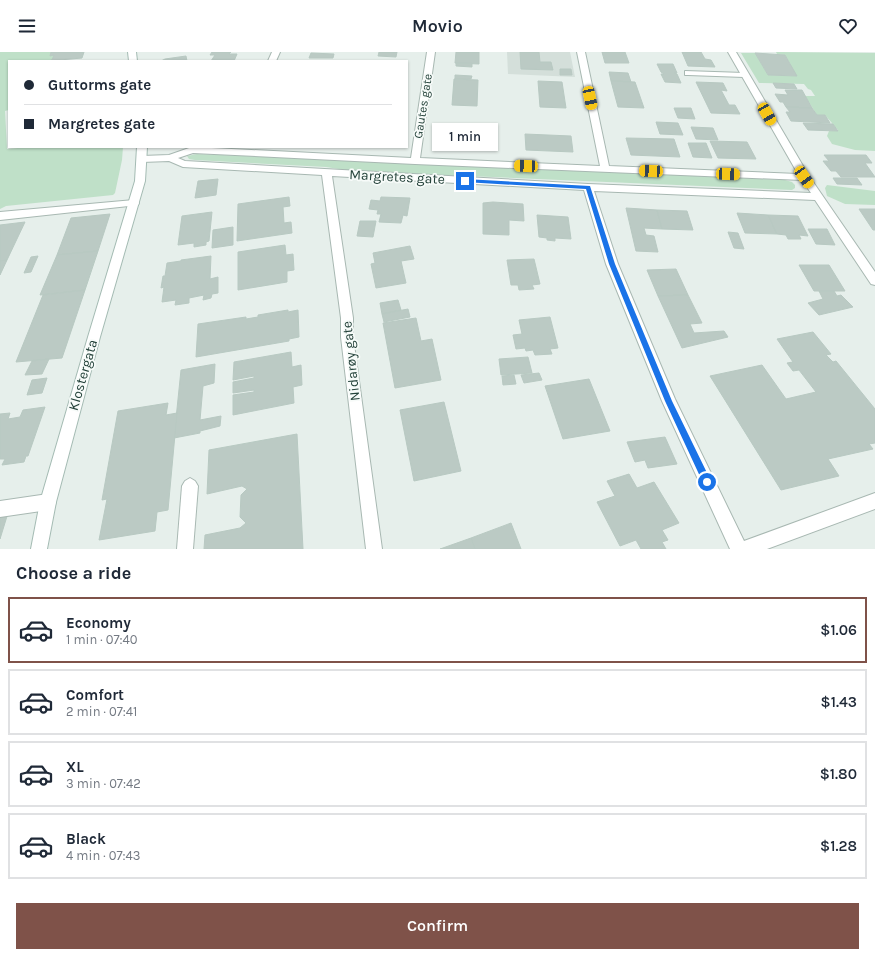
<!DOCTYPE html>
<html lang="en">
<head>
<meta charset="utf-8">
<style>
  :root { --surface:#fff; --page:#f2f2f3; --text:#1f2937; --muted:#747a83; --line:#e0e1e3; --accent:#7f5249 }
  body { margin:0; font-family:Karla,sans-serif; background:var(--page); color:var(--text); height:100vh; display:flex; flex-direction:column; font-size:15px; white-space:nowrap }
  * { box-sizing:border-box; margin:0 }
  p { font-size:13px; color:var(--muted) }
  .icon { flex:none; width:22px; height:22px; fill:none; stroke:currentColor; stroke-width:2; stroke-linecap:round; stroke-linejoin:round }
  .map { position:relative; height:497px; overflow:hidden }
  .details { display:flex; flex-direction:column; background:var(--surface); flex:1 }
  .details>* { flex:none }
  .top-card { position:absolute; left:8px; top:8px; width:400px; height:88px; border-radius:0px; box-shadow:0 1px 3px #0004; display:grid; align-content:center; height:88px; padding:0 16px; background:var(--surface) }
  .end { position:absolute; width:18px; height:18px; margin:-9px; border:5px solid #1a73e8; background:#fff; box-shadow:0 0 0 2px #fff }
  .from { border-radius:50% }
  .bubble { position:absolute; height:28px; border-radius:0px; background:var(--surface); box-shadow:0 1px 3px #0004; font-size:13px; font-weight:600; line-height:28px; text-align:center }
  .car { position:absolute; width:12px; height:24px; margin:-12px -6px; border-radius:5px; box-shadow:0 0 3px 1px #0007; background:linear-gradient(#f5c518 24%,#345 0 40%,#f5c518 0 76%,#345 0 86%,#f5c518 0) }
  .top-card b { display:flex; align-items:center; gap:14px; height:38px; font-size:15px }
  .top-card b+b { border-top:1px solid var(--line) }
  .top-card i { width:10px; height:10px; background:var(--text) }
  ul { padding:0; list-style:none }
  li { display:flex; align-items:center; gap:12px; height:66px; margin:0 8px 6px; padding:0 8px; border:2px solid var(--line); border-radius:0px }
  li div { flex:1 }
  li b { display:block; font-size:15px }
  li em { font-style:normal; font-weight:600 }
  li.on { border-color:var(--accent) }
  li>.icon { width:36px; height:36px; stroke-width:1.5 }
  h2 { padding:0 16px; font-size:18px; line-height:48px }
  .cta { display:flex; gap:8px; margin-top:auto; padding:8px 16px }
  .cta a { flex:1; height:46px; border-radius:0px; background:var(--accent); color:#fff; font-size:16px; font-weight:600; line-height:46px; text-align:center }
  header { display:flex; justify-content:space-between; align-items:center; height:52px; padding:0 16px; background:var(--surface); font-size:18px; font-weight:600 }
  .map>svg:first-child { display:block }
</style>
</head>
<body>
<header><svg class="icon" aria-label="menu" viewBox="0 0 24 24"><path d="M4 6h16M4 12h16M4 18h16"/></svg>Movio<svg class="icon" aria-label="heart" viewBox="0 0 24 24"><path d="M12 20l-8-8c-3-5 5-10 8-4 3-6 11-1 8 4z"/></svg></header>
<div class="map">
<svg width="875" height="497" viewBox="0 0 875 497">
  <rect width="100%" height="100%" fill="#e6efeb"/>
  <path fill="#d4dfda" d="M507,0H570L575,25L508,22Z"/>
  <g fill="#bfe0c8">
    <path d="M0,0H51L50,4L54,3L52,8L48,9H9V58L5,59L7,97L28,95H123L122,108L115,141L113,143L6,154L0,157Z"/>
    <path d="M776,0L875,1V99L855,98L832,92L827,84L829,79L838,78L825,63H817L805,44H815L811,38L808,37L804,32L759,31L741,1H755L768,23L796,24L789,13H791L785,3L777,2Z"/>
    <path d="M197,102L785,128L792,130L795,133V136L792,138L352,119L326,115L195,108L189,107L187,104Z"/>
    <path d="M827,133L875,139V153L845,152L827,144L825,136Z"/>
  </g>
  <g fill="#bbcac4" stroke="#b8c9c2">
    <path d="M51,0H84L82,6L48,9L52,8L54,3L50,4Z"/>
    <path d="M212,0H231L229,2H237L234,9H211L215,3H210Z"/>
    <path d="M379,0H397L396,5L378,4Z"/>
    <path d="M456,0H479V12L455,11Z"/>
    <path d="M520,0H539L540,10H551L553,18L521,17Z"/>
    <path d="M602,0H625L629,11H605Z"/>
    <path d="M682,0H701L705,7L711,8L715,15L688,14Z"/>
    <path d="M311,1L334,2L333,6H309Z"/>
    <path d="M755,1L785,3L797,24L768,23Z"/>
    <path d="M186,4L187,9H161L165,7Z"/>
    <path d="M456,11H472V15L456,14Z"/>
    <path d="M657,12H673L677,21H674L677,22L681,31L665,30L661,22H664L661,20Z"/>
    <path d="M560,17H571L572,23H560Z"/>
    <path d="M609,20L628,21L631,30L611,29Z"/>
    <path d="M455,23L472,24L471,27H455Z"/>
    <path d="M454,27L478,28L477,54L452,53Z"/>
    <path d="M538,29L562,30L566,56L540,55Z"/>
    <path d="M611,29L635,30L644,56L618,55Z"/>
    <path d="M696,30L723,31L727,39L721,38L729,53H735L740,62L711,61Z"/>
    <path d="M773,31L794,32L797,37L776,36Z"/>
    <path d="M785,38H802L812,56L786,55L783,50H780L775,42L788,43Z"/>
    <path d="M786,55L812,56L817,63H825L830,71L791,69L786,60H790Z"/>
    <path d="M674,56H691L695,67L678,66Z"/>
    <path d="M656,70L678,71L683,83L660,82Z"/>
    <path d="M803,71L833,72L838,79L808,78Z"/>
    <path d="M691,75L713,76L718,88L696,87Z"/>
    <path d="M450,78L496,80L497,97L449,95Z"/>
    <path d="M525,82L571,84L573,100L526,98Z"/>
    <path d="M626,86L674,87L680,105L631,103Z"/>
    <path d="M710,89L747,90L756,107L718,106Z"/>
    <path d="M688,91H706L712,106L693,105Z"/>
    <path d="M824,103H866L872,111H865L875,125H841L836,119H831L823,109H829Z"/>
    <path d="M833,126H857L862,133L837,132Z"/>
    <path d="M218,127L216,143L195,146L198,129Z"/>
    <path d="M289,145L290,154L283,155L284,171L291,170L292,181L237,189L238,152Z"/>
    <path d="M381,145L410,146L407,164L403,163L401,171L379,170L381,162H377L378,158L369,157L371,148L380,149Z"/>
    <path d="M493,150L523,152L524,169L509,168V183L483,182V151Z"/>
    <path d="M626,156L657,158L662,177L644,176L646,183L654,184L658,200L636,199Z"/>
    <path d="M859,157H875V178H873Z"/>
    <path d="M657,158L687,159L693,178L662,177Z"/>
    <path d="M212,160L209,189L206,190V193L194,195V191L178,193L182,164Z"/>
    <path d="M737,161L768,163L777,182L745,181Z"/>
    <path d="M110,162L98,199L57,203L71,166Z"/>
    <path d="M537,163L568,165L571,187L555,186V189L547,188V186L539,185Z"/>
    <path d="M768,163L798,164L808,184L799,183L801,187H788L786,183L777,182Z"/>
    <path d="M360,169H376L373,185L357,184Z"/>
    <path d="M25,170L7,208L0,209V173Z"/>
    <path d="M233,175V193L212,196L213,178Z"/>
    <path d="M808,177H827L835,193L816,192Z"/>
    <path d="M728,180L738,181L744,197L734,196Z"/>
    <path d="M285,193L286,203L293,202L294,218L287,219V230L238,238V200Z"/>
    <path d="M410,194L414,207L401,209L406,231L376,236L371,212L375,211L373,201Z"/>
    <path d="M98,199L85,238L40,243L57,203Z"/>
    <path d="M38,204L31,220L24,221L31,205Z"/>
    <path d="M211,204L210,227L218,225V241L212,242L211,246L203,248L204,243L189,246V251L175,253L176,248L162,250L164,235L161,236L163,224H165L167,211L181,209V208Z"/>
    <path d="M534,207L540,232L532,233L534,237L519,238L518,233H511L507,208Z"/>
    <path d="M7,208L0,223V209Z"/>
    <path d="M799,213H829L845,239H814Z"/>
    <path d="M676,217L688,243L658,244L647,218Z"/>
    <path d="M85,238L62,306L16,310L43,243Z"/>
    <path d="M819,239H834L837,244L841,243L853,255L819,263L808,251L823,247Z"/>
    <path d="M688,243L702,271L690,272L694,281L724,279L728,285L682,296L658,244Z"/>
    <path d="M398,248L401,258L382,262L380,251Z"/>
    <path d="M408,257L410,265L384,270L382,262Z"/>
    <path d="M288,258V260L298,258L299,285L289,287V289L196,305L198,272L246,265V267L258,265V263Z"/>
    <path d="M550,265L558,296L550,297L552,302L535,303L533,298L526,299L525,296L516,297L513,283L522,282L519,268Z"/>
    <path d="M416,266L421,289L432,287L441,328L395,336L383,271Z"/>
    <path d="M813,280L831,302L826,303L833,310L836,309L875,357V391L869,392L873,397L828,407L839,424L781,438L710,324L762,313L786,347L816,340L799,318L793,319L787,311L793,310L777,287Z"/>
    <path d="M291,300L292,315L301,313L302,333L293,335L294,351L233,363V343L254,340V338L233,341V330L254,326V324L233,328L234,310Z"/>
    <path d="M528,305L532,321L501,323L499,307Z"/>
    <path d="M49,307L42,322L25,323L32,309Z"/>
    <path d="M215,312L214,331L203,334L200,368L221,364L220,374L200,379V381L174,386L181,318Z"/>
    <path d="M539,321L542,328L524,331L521,323Z"/>
    <path d="M514,323L516,332L503,333L502,324Z"/>
    <path d="M47,326L42,341L27,343L32,328Z"/>
    <path d="M589,327L610,379L563,387L545,334Z"/>
    <path d="M444,350L461,419L414,429L400,358Z"/>
    <path d="M168,351L166,363L177,361L168,458L157,460L155,479L99,488L107,447L102,448L118,359Z"/>
    <path d="M45,355L28,404H26L24,410L2,413L5,407H0V362L10,361L8,367L20,365L23,358Z"/>
    <path d="M297,382L303,497H204L205,483L240,476L246,471L240,465L241,443L247,437L242,434L207,442L209,398Z"/>
    <path d="M665,385L677,412L648,416L645,408L635,410L627,390Z"/>
    <path d="M629,422L637,436L654,430L679,471L662,478L668,488L662,490L666,497H641L636,488L620,494L597,450L615,444L607,429Z"/>
    <path d="M8,461L0,487V463Z"/>
    <path d="M511,471L521,497H475L471,486Z"/>
    <path d="M471,486L475,497H440Z"/>
  </g>
  <g fill="none" stroke-linecap="round" stroke-linejoin="round">
    <defs>
      <g id="lane">
        <path d="M685,19L744,21L748,23L744,25L688,23H685Z"/>
        <path d="M190,426L195,429L198,434L193,497H177L182,434L185,429Z"/>
        <path d="M48,442L54,444L56,450L54,456L48,458L0,465V449Z"/>
      </g>
      <g id="street">
        <path d="M272,0H280L276,9H268Z"/>
        <path d="M427,0H435L420,106L600,114L577,0H585L609,114L798,122L728,0H736L809,124L875,220V233L871,232L815,148L594,139L618,212L675,347L744,489L875,441V457L767,497H730L662,349L606,212L584,138L332,124L353,266V285L382,497H366L341,285V266L322,123L183,115L169,109L142,110L137,107L142,104L169,103L192,95L411,106ZM193,101L415,112L802,128L811,141L588,132L185,109L178,106Z"/>
        <path d="M134,148L138,149L139,151L138,153L0,168V160Z"/>
      </g>
      <g id="secondary">
        <path d="M128,0H136L137,9H129Z"/>
        <path d="M137,95H147L145,129L100,285L56,450L47,497H31L40,450L88,285L135,129Z"/>
      </g>
    </defs>
    <use href="#lane" stroke="#a8b8b2" stroke-width="2"/>
    <use href="#street" stroke="#a8b8b2" stroke-width="2"/>
    <use href="#secondary" stroke="#a4bbb3" stroke-width="2"/>
    <use href="#lane" fill="#fff" fill-rule="evenodd"/>
    <use href="#street" fill="#fff" fill-rule="evenodd"/>
    <use href="#secondary" fill="#fff" fill-rule="evenodd"/>
  </g>
  <path fill="#1a73e8" d="M465,127L590,134L615,212L672,349L710,427L711,430L710,433L707,434L704,433L665,349L609,212L586,137L464,130V127Z"/>
  <g text-anchor="middle" dominant-baseline="central" stroke-width="3.5" stroke-linejoin="round" paint-order="stroke">
    <g font-size="12" fill="#24423a" stroke="#f7fbf9">
      <text transform="translate(423 54) rotate(-81)">Gautes gate</text>
    </g>
    <g font-size="14" fill="#24423a" stroke="#f7fbf9">
      <text transform="translate(397 125) rotate(3)">Margretes gate</text>
      <text transform="translate(351 309) rotate(-96)">Nidarøy gate</text>
      <text transform="translate(83 323) rotate(-74)">Klostergata</text>
    </g>
  </g>
</svg>
<i class="end from" style="left:707px;top:430px"></i>
<i class="end" style="left:465px;top:129px"></i>
<div class="bubble" style="left:432px;top:71px;width:66px">1 min</div>
<i class="car" style="left:590px;top:46px;rotate:168deg"></i>
<i class="car" style="left:767px;top:62px;rotate:150deg"></i>
<i class="car" style="left:526px;top:114px;rotate:272deg"></i>
<i class="car" style="left:651px;top:119px;rotate:273deg"></i>
<i class="car" style="left:728px;top:122px;rotate:92deg"></i>
<i class="car" style="left:804px;top:125px;rotate:145deg"></i>
<div class="top-card">
<b><i class="from"></i>Guttorms gate</b>
<b><i></i>Margretes gate</b>
</div>
</div>
<section class="details">
<h2>Choose a ride</h2>
<ul>
<li class="on"><svg class="icon" aria-label="car" viewBox="0 0 24 24"><path d="M5 17H2v-5l4-1 3-4h7l3 4 3 1v5h-3M9 17h6M6 11h13"/><circle cx="7" cy="17" r="2"/><circle cx="17" cy="17" r="2"/></svg><div><b>Economy</b><p>1 min · 07:40</p></div><em>$1.06</em></li>
<li><svg class="icon" aria-label="car" viewBox="0 0 24 24"><path d="M5 17H2v-5l4-1 3-4h7l3 4 3 1v5h-3M9 17h6M6 11h13"/><circle cx="7" cy="17" r="2"/><circle cx="17" cy="17" r="2"/></svg><div><b>Comfort</b><p>2 min · 07:41</p></div><em>$1.43</em></li>
<li><svg class="icon" aria-label="car" viewBox="0 0 24 24"><path d="M5 17H2v-5l4-1 3-4h7l3 4 3 1v5h-3M9 17h6M6 11h13"/><circle cx="7" cy="17" r="2"/><circle cx="17" cy="17" r="2"/></svg><div><b>XL</b><p>3 min · 07:42</p></div><em>$1.80</em></li>
<li><svg class="icon" aria-label="car" viewBox="0 0 24 24"><path d="M5 17H2v-5l4-1 3-4h7l3 4 3 1v5h-3M9 17h6M6 11h13"/><circle cx="7" cy="17" r="2"/><circle cx="17" cy="17" r="2"/></svg><div><b>Black</b><p>4 min · 07:43</p></div><em>$1.28</em></li>
</ul>
<div class="cta"><a>Confirm</a></div>
</section>
</body>
</html>
